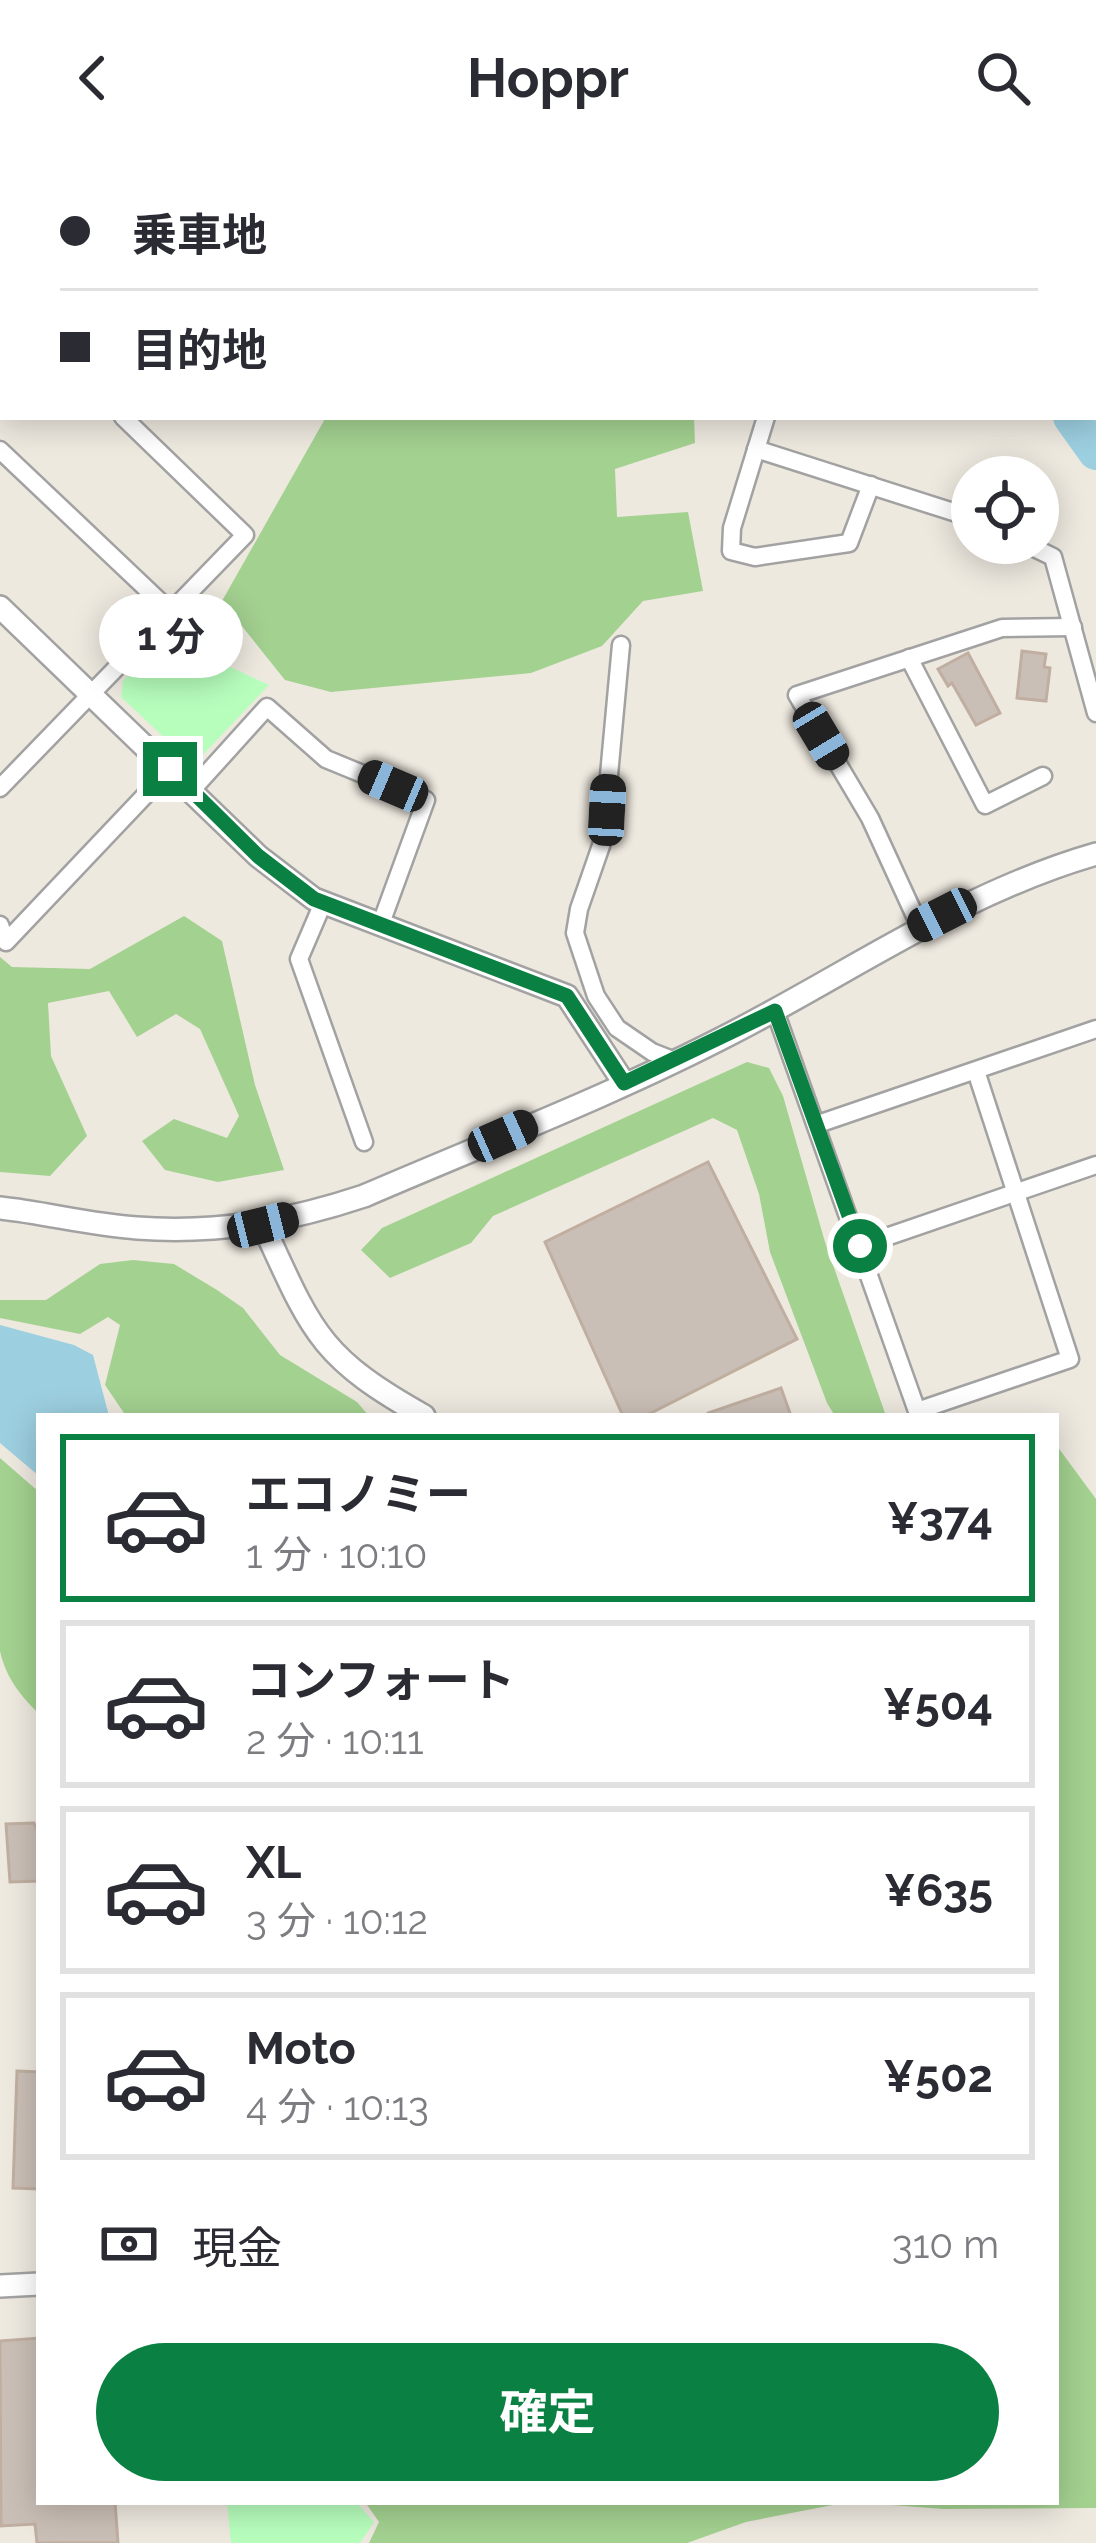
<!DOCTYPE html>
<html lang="ja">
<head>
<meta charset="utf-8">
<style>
  :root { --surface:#fff; --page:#f7f7f7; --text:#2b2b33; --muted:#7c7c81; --line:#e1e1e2; --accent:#0b8043 }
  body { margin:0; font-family:Raleway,"Noto Sans JP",sans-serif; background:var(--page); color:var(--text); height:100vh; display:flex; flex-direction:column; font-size:45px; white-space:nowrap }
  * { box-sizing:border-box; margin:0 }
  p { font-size:39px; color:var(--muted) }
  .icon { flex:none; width:66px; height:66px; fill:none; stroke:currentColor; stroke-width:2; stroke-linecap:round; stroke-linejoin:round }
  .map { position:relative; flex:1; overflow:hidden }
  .drawer { position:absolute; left:36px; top:1257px; width:1023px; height:1092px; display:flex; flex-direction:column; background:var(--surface); border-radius:0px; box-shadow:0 6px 30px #0003 }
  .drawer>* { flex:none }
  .top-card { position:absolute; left:0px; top:0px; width:1098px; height:264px; box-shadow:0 6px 30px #0003; display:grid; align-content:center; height:264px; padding:0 60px; background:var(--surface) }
  .controls { position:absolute; left:951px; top:300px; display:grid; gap:24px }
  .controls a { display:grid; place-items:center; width:108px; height:108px; border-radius:50%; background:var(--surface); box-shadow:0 6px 30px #0003; font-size:60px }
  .end { position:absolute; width:54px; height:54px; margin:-27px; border:15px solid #0b8043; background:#fff; box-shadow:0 0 0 6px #fff }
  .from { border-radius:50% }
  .bubble { position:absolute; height:84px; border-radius:42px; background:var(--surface); box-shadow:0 6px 30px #0003; font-size:39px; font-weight:700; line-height:84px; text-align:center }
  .car { position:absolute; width:36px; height:72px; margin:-36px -18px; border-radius:15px; box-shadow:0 0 9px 3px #0007; background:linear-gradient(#222 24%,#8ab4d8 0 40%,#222 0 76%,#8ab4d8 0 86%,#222 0) }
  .top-card b { display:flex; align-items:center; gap:42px; height:114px; font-size:45px }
  .top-card b+b { border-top:3px solid var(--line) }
  .top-card i { width:30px; height:30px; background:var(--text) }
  ul { padding:21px 0 0; list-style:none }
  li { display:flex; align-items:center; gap:36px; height:168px; margin:0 24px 18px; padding:0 36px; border:6px solid var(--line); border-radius:0px }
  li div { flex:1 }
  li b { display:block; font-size:45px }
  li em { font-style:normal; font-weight:700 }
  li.on { border-color:var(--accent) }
  li>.icon { width:108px; height:108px; stroke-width:1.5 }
  .pay { display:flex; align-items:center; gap:30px; height:132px; padding:0 60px; font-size:45px }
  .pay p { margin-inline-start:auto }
  .button { display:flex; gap:24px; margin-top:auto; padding:24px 60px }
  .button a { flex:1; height:138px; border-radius:72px; background:var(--accent); color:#fff; font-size:48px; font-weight:700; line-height:138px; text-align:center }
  header { display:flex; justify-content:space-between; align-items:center; height:156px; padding:0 60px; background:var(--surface); font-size:54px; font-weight:700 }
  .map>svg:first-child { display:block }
</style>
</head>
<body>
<header><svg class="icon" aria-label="back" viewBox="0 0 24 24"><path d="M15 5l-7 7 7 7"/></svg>Hoppr<svg class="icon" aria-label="search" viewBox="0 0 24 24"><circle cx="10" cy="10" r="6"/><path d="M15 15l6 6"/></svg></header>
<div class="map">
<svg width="1096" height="2387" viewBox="0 0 1096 2387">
  <rect width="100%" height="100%" fill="#eee9df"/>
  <g fill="#a3d190">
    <path d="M326,261H694L695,287L615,313L617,361L688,356L703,435L643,445L602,490L531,517L331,536L285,524L222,445Z"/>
    <path d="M184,760L222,785L255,929L284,1014L218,1026L165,1014L142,985L174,963L227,982L239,960L200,873L176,858L137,881L109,835L48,847L51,900L87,980L50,1020L0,1016V801L12,811L90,813Z"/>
    <path d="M747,906L769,912L783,940L825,1086L886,1260H835L827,1247L770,1096L759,1038L737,974L713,962L493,1060L471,1087L390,1122L361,1094L382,1072Z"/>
    <path d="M133,1104L174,1108L217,1134L243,1152L280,1199L357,1246L369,1260H126L105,1229L120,1169L108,1161L80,1178L0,1162V1144H46L100,1108Z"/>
    <path d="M1057,1290L1096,1343V2352L943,2353L853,2346H1056Z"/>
    <path d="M0,1302L39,1336V1558C20,1539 6,1522 0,1495Z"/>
    <path d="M365,2346H848L746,2366L687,2387H369L379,2366Z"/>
  </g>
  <g fill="#b7febd">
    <path d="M200,442L204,444V499L269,529L197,605L188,604L121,541L123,525Z"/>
    <path d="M227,2346H356L374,2366L360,2387H231Z"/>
  </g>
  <path fill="#9ccfe0" d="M0,1169L74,1189L93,1199L109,1260H39V1320L0,1287Z"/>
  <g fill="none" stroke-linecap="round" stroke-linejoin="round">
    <g stroke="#9ccfe0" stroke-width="36">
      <path d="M894,0L896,3"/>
      <path d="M1071,261L1096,296"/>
    </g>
  </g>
  <g fill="#cabfb6" stroke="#c0afa1" stroke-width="3">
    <path d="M1022,495L1046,498L1044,511L1050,512L1046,545L1017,542Z"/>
    <path d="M968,497L1000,557L976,569L952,527L948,530L938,513Z"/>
    <path d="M708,1006L797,1183L645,1260H623L545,1086Z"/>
    <path d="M781,1232L791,1260H708V1257Z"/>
    <path d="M34,1667L39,1678V1725L10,1726L6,1668Z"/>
    <path d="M17,1915L39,1916V2033L13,2032Z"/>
    <path d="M39,2182V2346H115L118,2387H37L35,2368L1,2370L0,2185Z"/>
  </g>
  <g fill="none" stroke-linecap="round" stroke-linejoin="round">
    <defs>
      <g id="minor">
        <path d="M0,213L3,216"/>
        <path d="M0,233L3,230"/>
        <path d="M766,261L732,372L731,395L755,401L849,387L871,329"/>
        <path d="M756,293L972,362"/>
        <path d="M0,294L171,456"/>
        <path d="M1024,387L1053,401L1096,557"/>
        <path d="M621,489L603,684L579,753L575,777L596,840L617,872L652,896L675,905"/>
        <path d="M909,502L985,649L1043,620"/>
        <path d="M0,632L245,379L123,261"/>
        <path d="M192,634L267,551L326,603L426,644L380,770"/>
        <path d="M323,747L299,803L364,986"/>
        <path d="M0,769L6,786L170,613"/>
        <path d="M920,771L870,662L797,539L1002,472L1073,471"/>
        <path d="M775,855L917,1255L1070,1203L976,915"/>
        <path d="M818,968L1096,873"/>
        <path d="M860,1090L1096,1009"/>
      </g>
      <g id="tertiary">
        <path d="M0,451L258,700L314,743L567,840L624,927"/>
        <path d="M0,1052C46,1057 91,1069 137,1072C216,1078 289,1065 364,1040C487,987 615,938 734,876C854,814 964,736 1096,698"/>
        <path d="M263,1069C312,1176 319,1201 424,1260"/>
        <path d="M0,2130L39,2128"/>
      </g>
      <g id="secondary">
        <path d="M1062,0L1063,3"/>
        <path d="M1093,0L1095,3"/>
        <path d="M1095,73L1096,75"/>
      </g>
    </defs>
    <use href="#minor" stroke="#a2a2a2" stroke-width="21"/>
    <use href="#tertiary" stroke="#a2a2a2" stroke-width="26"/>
    <use href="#secondary" stroke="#667400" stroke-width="28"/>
    <use href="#minor" stroke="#fff" stroke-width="16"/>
    <use href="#tertiary" stroke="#fff" stroke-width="21"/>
    <use href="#secondary" stroke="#f9fead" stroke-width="24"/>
  </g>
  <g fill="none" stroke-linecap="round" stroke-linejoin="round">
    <path stroke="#0b8043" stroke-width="15" d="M170,613L258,700L314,743L567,840L624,927L775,855L860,1090"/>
  </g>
</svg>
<div class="controls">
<a><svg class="icon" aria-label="locate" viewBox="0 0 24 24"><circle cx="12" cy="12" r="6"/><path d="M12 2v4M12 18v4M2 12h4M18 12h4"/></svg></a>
</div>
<i class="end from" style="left:860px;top:1090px"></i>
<i class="end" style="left:170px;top:613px"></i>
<div class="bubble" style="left:99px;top:438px;width:144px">1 分</div>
<i class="car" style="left:821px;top:580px;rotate:149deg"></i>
<i class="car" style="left:393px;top:630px;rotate:293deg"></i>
<i class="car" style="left:607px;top:654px;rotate:3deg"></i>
<i class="car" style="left:942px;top:759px;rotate:243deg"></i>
<i class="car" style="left:503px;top:980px;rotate:66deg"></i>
<i class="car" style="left:263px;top:1069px;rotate:76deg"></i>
<div class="top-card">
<b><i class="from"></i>乗車地</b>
<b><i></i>目的地</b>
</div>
<section class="drawer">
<ul>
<li class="on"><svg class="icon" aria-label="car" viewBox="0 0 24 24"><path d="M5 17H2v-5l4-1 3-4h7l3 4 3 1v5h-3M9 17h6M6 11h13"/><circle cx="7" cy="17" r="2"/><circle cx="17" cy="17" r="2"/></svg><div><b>エコノミー</b><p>1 分 · 10:10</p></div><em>¥374</em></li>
<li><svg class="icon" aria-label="car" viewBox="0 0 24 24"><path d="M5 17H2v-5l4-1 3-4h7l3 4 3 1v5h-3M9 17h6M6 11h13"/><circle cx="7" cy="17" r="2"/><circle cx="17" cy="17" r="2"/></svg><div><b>コンフォート</b><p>2 分 · 10:11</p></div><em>¥504</em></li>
<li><svg class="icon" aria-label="car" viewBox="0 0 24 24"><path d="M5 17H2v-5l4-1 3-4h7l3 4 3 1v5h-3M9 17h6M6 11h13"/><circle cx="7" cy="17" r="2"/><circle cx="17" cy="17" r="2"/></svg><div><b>XL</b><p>3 分 · 10:12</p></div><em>¥635</em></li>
<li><svg class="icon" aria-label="car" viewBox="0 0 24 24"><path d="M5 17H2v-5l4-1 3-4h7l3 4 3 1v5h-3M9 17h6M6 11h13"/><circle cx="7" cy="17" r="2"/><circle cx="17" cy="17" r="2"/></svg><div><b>Moto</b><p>4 分 · 10:13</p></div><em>¥502</em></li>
</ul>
<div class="pay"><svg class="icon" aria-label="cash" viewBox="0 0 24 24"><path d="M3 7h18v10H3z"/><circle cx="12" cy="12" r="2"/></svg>現金<p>310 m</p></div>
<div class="button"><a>確定</a></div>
</section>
</div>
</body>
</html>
